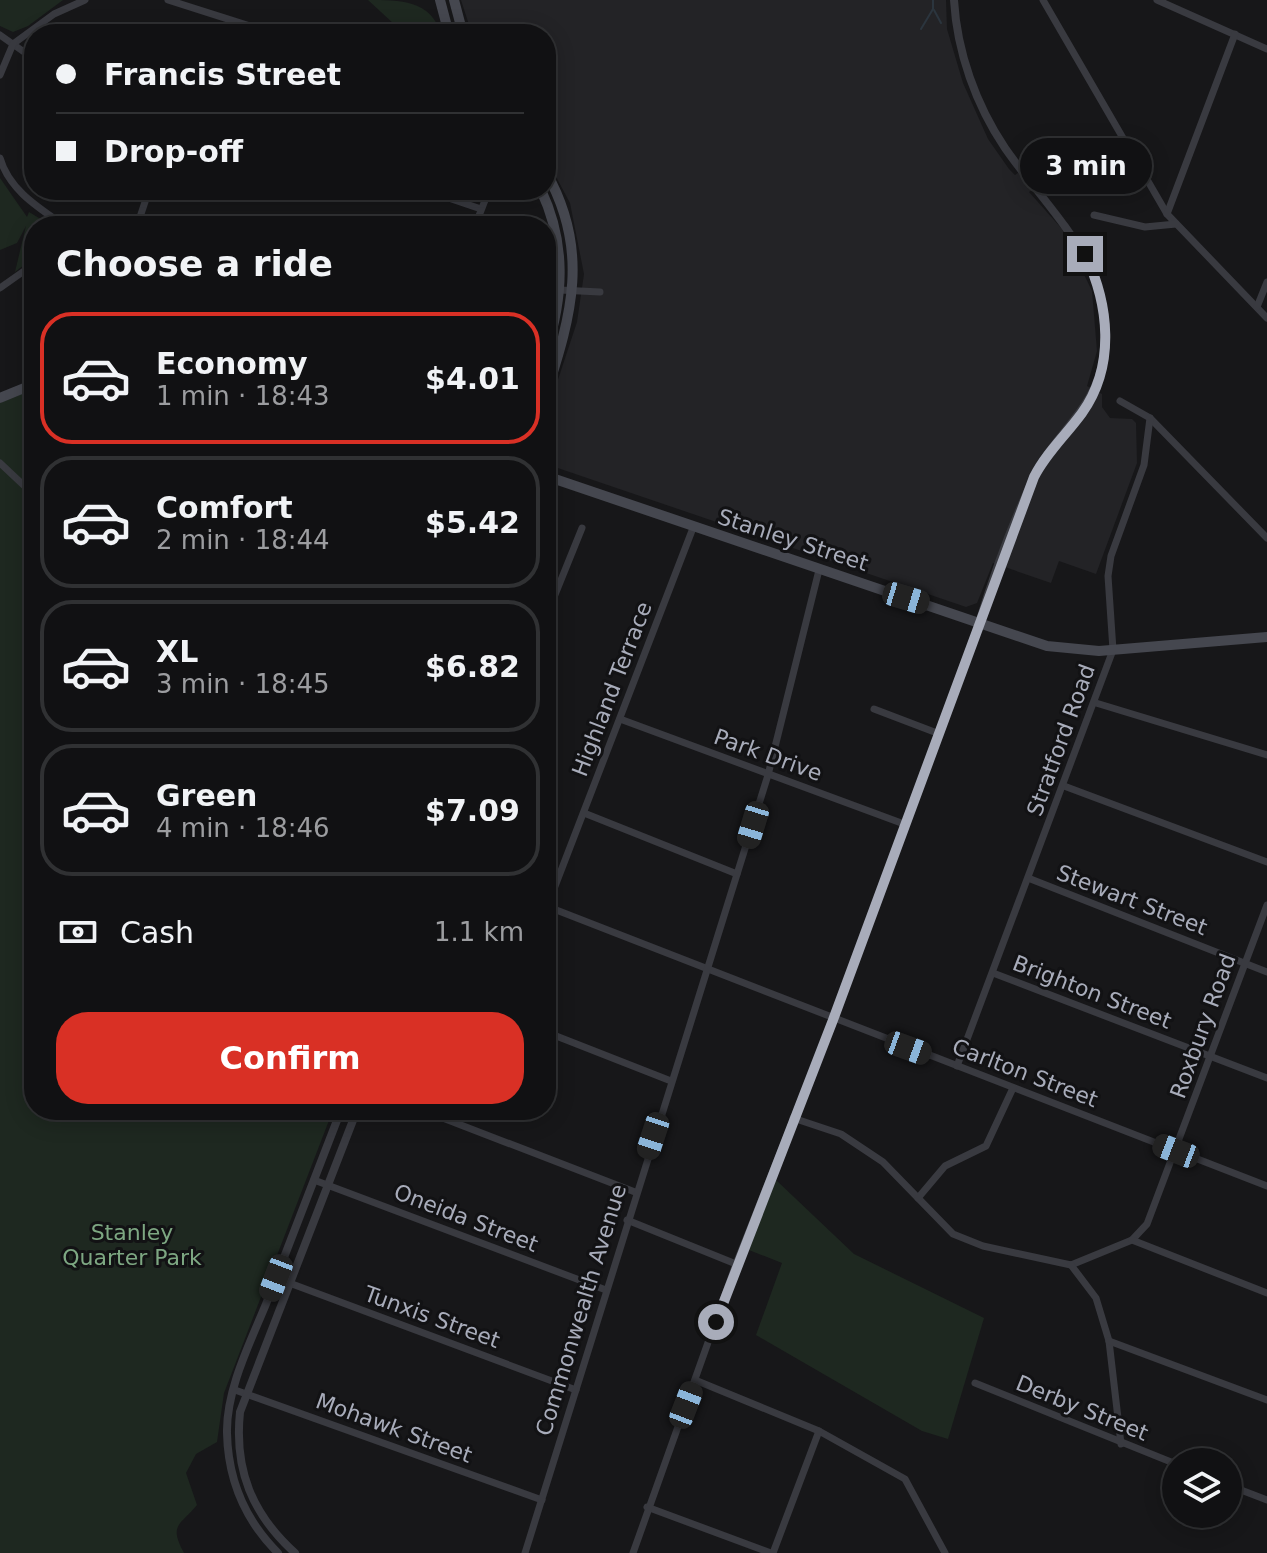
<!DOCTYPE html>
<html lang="en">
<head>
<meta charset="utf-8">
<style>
  :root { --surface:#111113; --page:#1e1f21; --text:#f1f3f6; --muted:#9c9da0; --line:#303133; --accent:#d93025 }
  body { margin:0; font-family:"DejaVu Sans",sans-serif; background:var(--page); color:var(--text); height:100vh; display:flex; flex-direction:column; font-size:30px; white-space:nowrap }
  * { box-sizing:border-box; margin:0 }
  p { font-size:26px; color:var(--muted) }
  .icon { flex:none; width:44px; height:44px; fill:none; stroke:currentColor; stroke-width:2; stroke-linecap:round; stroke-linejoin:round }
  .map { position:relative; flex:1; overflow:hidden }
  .sheet { position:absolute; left:24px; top:216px; width:532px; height:904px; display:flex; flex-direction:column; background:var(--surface); border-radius:32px; box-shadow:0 4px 20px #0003,0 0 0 2px var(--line) }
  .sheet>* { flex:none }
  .banner { position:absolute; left:24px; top:24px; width:532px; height:176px; border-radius:32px; box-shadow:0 4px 20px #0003,0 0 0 2px var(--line); display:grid; align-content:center; height:176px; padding:0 32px; background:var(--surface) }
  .fabs { position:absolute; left:1162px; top:1448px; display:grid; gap:16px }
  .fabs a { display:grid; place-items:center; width:80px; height:80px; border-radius:50%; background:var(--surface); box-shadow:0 4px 20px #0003,0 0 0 2px var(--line); font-size:40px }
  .end { position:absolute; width:36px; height:36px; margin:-18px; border:10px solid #a8acba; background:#111; box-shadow:0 0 0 4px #111 }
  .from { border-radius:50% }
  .bubble { position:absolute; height:56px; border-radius:28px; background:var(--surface); box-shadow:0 4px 20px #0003,0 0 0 2px var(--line); font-size:26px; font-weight:800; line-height:56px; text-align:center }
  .car { position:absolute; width:24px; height:48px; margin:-24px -12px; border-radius:10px; box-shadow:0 0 6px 2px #0007; background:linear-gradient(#222 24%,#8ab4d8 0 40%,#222 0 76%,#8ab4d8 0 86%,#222 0) }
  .banner b { display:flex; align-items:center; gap:28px; height:76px; font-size:30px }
  .banner b+b { border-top:2px solid var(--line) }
  .banner i { width:20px; height:20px; background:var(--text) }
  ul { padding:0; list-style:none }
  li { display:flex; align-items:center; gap:24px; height:132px; margin:0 16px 12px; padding:0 16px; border:4px solid var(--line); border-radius:32px }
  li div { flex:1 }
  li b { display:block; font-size:30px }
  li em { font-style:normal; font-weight:800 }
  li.active { border-color:var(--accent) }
  li>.icon { width:72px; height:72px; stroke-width:1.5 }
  h2 { padding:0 32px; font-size:36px; line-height:96px }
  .pay { display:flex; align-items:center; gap:20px; height:88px; padding:0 32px; font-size:30px }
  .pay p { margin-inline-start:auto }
  .cta { display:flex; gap:16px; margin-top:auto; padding:16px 32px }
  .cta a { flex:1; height:92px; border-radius:32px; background:var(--accent); color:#fff; font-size:32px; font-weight:800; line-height:92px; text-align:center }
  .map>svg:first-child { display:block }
</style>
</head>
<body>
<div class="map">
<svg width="1267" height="1553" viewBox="0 0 1267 1553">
  <rect width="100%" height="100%" fill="#171719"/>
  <path fill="#232326" d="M461,0H946L947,29L963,83L988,139L1009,169L1015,175L1055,148L1066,166L1029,192L1062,229L1092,291L1097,351L1087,386L1102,394V407L1110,418L1132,419L1136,423L1137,463L1096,574L1059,561L1051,583L993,563L977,603L966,607L546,464V416L577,322L584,274L570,203L546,158V34H472Z"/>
  <g fill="#1e2820">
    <path d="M0,0H63L28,26L13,32L0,26Z"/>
    <path d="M368,0C400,0 431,0 441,34H397L394,24Z"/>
    <path d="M0,178L27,217L29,212L52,226H34V257L15,272L26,226L17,243L0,250Z"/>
    <path d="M34,389V1110H333L224,1393L217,1442L196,1454L186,1473L197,1505C181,1525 168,1524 184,1553H0V403Z"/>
    <path d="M776,1180L854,1254L984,1318L948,1439L922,1431L756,1335L782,1263L749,1250Z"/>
  </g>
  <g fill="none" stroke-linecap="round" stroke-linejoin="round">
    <g stroke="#2b353e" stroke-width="2">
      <path d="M934,10L941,23"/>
      <path d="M921,29L933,9V0"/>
    </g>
    <g stroke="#393a40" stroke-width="7">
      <path d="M168,0L275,34"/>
      <path d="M1043,0L1167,214L1267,318"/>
      <path d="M1157,0L1267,49"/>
      <path d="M0,35L34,59"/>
      <path d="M0,75L13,44L54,14L85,0"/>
      <path d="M0,158C9,190 39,208 65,226"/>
      <path d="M425,190L481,209"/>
      <path d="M1167,214L1235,34"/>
      <path d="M1094,215L1145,227L1176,224"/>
      <path d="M137,226L149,190"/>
      <path d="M475,226L489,190"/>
      <path d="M0,288L34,264"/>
      <path d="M560,290L600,292"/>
      <path d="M1257,307L1267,282"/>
      <path d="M1120,401L1150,418L1267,538"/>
      <path d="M0,463L34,495"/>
      <path d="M546,617L582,528"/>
      <path d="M1096,703L1267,755"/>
      <path d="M874,709L937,733"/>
      <path d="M620,719L904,824"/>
      <path d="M1064,786L1267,862"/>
      <path d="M584,813L737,874"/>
      <path d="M1028,878L1267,972"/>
      <path d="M546,906L1267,1186"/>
      <path d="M547,907L693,528"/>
      <path d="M993,973L1267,1078"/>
      <path d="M546,1032L671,1081"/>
      <path d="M957,1066L1113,650L1108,576L1111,556L1144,465L1150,418"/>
      <path d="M422,1110L635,1192"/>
      <path d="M793,1118L841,1134L883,1162L953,1234L983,1246L1071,1265L1132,1240L1147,1224L1267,905"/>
      <path d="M314,1180L606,1290"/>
      <path d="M918,1198L945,1166L986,1146L1013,1088"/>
      <path d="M627,1220L736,1264"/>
      <path d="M1132,1240L1267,1293"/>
      <path d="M1071,1265L1096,1298L1109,1341L1121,1444"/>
      <path d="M276,1278L576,1390"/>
      <path d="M1109,1341L1267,1400"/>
      <path d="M695,1380L819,1431L905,1479L945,1553"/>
      <path d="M975,1383L1176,1464"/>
      <path d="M235,1390L542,1500"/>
      <path d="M1228,1485L1267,1500"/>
      <path d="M647,1507L771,1553"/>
      <path d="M525,1553L768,775L819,570"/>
      <path d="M633,1553L736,1264L833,1020L979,623"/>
      <path d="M773,1553L819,1431"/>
    </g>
    <g stroke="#393a40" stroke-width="8">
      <path d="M954,0C957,52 976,105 1005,148C1050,213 1117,268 1104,355C1096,410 1057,430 1035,475C1013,521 994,573 979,623"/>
      <path d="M278,1553C245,1520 228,1480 227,1433C226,1390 250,1343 266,1304C291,1239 316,1175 341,1110"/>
      <path d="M295,1553C252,1514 234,1470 240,1412L357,1110"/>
    </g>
    <g stroke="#45474f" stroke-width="10">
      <path d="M440,0L449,34"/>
      <path d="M454,0L463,34"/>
      <path d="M546,172C590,250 572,314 546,394"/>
      <path d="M541,190C566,243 564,296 546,351"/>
      <path d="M0,398L34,384"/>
      <path d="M546,476L1047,646L1099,651L1267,637"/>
    </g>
  </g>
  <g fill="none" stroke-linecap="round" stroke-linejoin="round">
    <path stroke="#a8acba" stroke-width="10" d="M716,1322L833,1020L1034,477C1046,453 1066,435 1082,413C1116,365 1109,304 1085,254"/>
  </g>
  <g text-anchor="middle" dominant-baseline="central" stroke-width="6" stroke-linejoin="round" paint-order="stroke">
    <g font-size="22" fill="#a8acba" stroke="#121214">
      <text transform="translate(793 540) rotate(18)">Stanley Street</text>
      <text transform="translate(612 689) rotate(-69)">Highland Terrace</text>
      <text transform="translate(1061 740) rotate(-70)">Stratford Road</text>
      <text transform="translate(768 755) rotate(20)">Park Drive</text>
      <text transform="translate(1132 900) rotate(21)">Stewart Street</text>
      <text transform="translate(1092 992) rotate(21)">Brighton Street</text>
      <text transform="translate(1203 1026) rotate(-70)">Roxbury Road</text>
      <text transform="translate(1025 1073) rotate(21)">Carlton Street</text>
      <text transform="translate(466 1218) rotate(21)">Oneida Street</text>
      <text transform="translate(581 1310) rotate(-73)">Commonwealth Avenue</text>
      <text transform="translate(432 1317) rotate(20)">Tunxis Street</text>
      <text transform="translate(1082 1408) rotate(22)">Derby Street</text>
      <text transform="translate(394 1428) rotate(20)">Mohawk Street</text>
    </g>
    <g font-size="22" fill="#7da782" stroke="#121214">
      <text x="132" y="1232">Stanley<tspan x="132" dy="25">Quarter Park</tspan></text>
    </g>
  </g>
</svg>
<div class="fabs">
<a><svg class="icon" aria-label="layers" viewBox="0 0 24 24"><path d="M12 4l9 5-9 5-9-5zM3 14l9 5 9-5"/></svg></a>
</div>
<i class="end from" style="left:716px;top:1322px"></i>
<i class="end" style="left:1085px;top:254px"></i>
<div class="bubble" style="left:1020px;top:138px;width:132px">3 min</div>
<i class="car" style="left:906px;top:598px;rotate:107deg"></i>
<i class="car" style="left:753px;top:825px;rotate:197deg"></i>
<i class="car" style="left:908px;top:1048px;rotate:110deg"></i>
<i class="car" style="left:653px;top:1136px;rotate:198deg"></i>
<i class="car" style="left:1176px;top:1151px;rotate:291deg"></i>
<i class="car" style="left:276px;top:1278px;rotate:201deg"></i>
<i class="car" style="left:686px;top:1405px;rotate:21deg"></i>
<div class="banner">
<b><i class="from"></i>Francis Street</b>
<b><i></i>Drop-off</b>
</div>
<section class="sheet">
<h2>Choose a ride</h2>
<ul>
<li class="active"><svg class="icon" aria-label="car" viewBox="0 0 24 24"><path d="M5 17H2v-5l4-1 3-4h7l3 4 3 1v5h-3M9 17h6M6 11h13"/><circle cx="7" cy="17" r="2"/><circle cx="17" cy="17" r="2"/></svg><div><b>Economy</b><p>1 min · 18:43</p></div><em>$4.01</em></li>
<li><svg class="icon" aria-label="car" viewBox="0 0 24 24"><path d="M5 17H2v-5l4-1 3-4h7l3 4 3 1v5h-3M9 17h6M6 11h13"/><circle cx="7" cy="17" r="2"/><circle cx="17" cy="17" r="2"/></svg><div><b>Comfort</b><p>2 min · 18:44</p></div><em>$5.42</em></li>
<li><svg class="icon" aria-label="car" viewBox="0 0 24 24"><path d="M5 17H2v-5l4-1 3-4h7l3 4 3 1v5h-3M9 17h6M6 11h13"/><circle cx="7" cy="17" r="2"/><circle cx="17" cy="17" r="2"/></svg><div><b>XL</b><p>3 min · 18:45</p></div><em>$6.82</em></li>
<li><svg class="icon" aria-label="car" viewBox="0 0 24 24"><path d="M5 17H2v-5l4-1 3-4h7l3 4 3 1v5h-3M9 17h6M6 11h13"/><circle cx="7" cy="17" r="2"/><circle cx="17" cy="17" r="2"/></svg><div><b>Green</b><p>4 min · 18:46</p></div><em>$7.09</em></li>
</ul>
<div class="pay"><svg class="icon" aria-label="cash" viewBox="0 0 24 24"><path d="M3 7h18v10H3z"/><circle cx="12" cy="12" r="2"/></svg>Cash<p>1.1 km</p></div>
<div class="cta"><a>Confirm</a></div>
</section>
</div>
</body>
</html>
